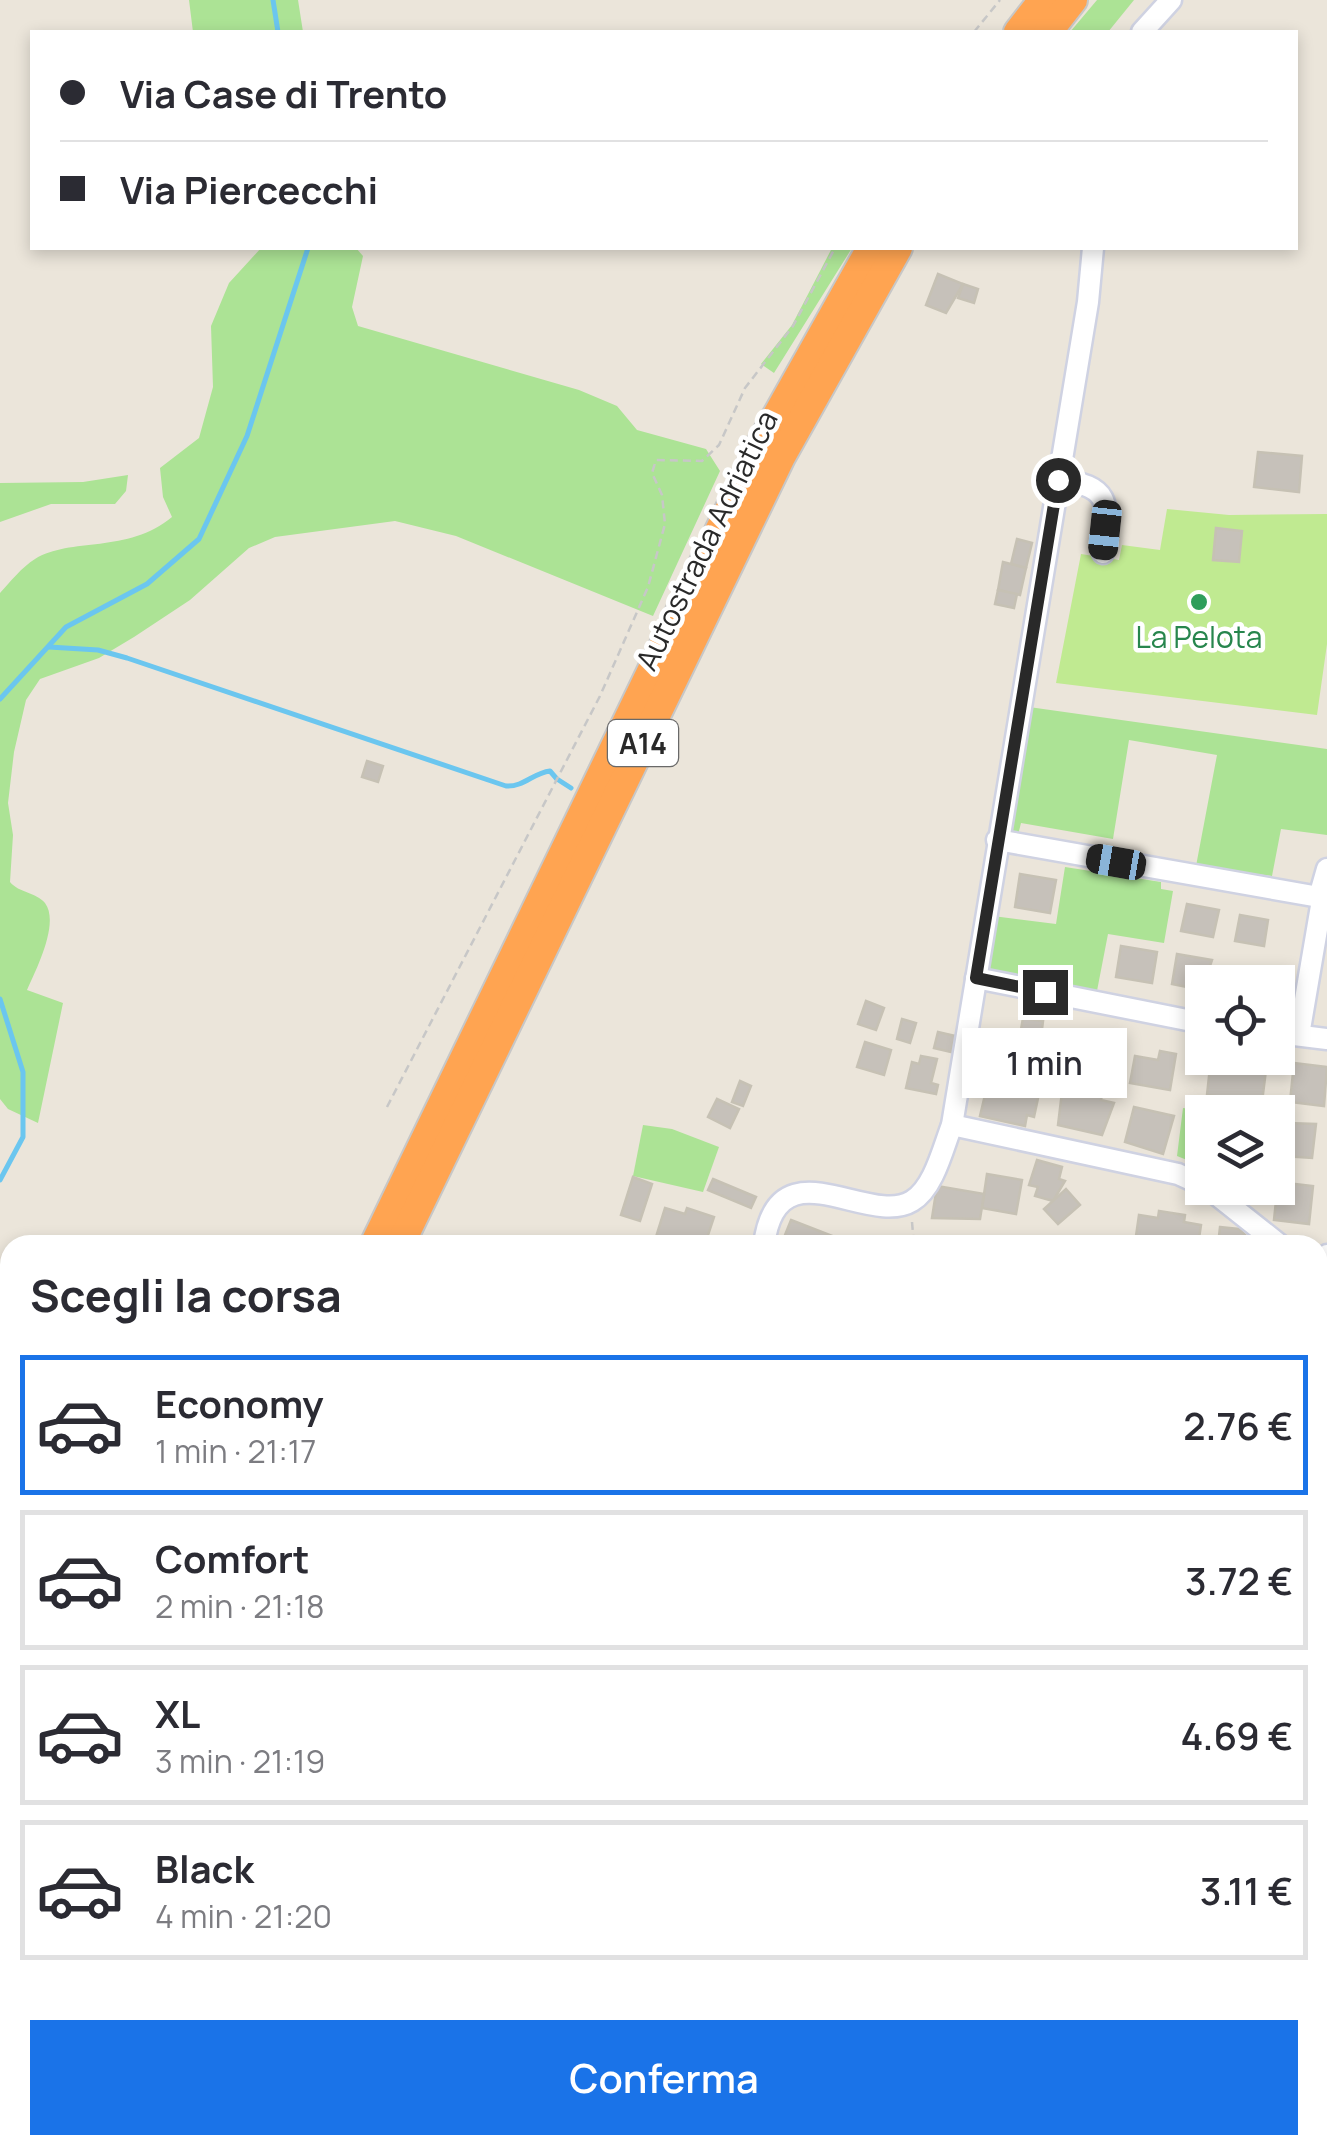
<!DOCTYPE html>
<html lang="it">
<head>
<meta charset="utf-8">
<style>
  :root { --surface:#fff; --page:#f2f2f3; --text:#2b2b33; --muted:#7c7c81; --line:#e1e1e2; --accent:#1a73e8 }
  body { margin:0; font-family:Manrope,sans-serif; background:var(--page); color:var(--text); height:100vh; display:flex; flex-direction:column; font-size:38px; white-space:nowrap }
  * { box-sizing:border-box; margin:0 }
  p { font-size:32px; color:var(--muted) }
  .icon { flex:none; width:55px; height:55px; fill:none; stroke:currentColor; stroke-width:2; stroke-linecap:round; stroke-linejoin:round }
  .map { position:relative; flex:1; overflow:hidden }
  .panel { position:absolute; left:0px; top:1235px; width:1328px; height:920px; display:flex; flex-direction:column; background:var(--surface); border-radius:30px 30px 0 0; box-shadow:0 5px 15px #0003 }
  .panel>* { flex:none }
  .top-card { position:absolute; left:30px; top:30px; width:1268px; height:220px; border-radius:0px; box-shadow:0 5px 15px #0003; display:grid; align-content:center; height:220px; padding:0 30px; background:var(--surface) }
  .controls { position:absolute; left:1185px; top:965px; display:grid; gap:20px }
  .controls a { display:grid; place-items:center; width:110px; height:110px; border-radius:0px; background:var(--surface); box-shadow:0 5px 15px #0003; font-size:50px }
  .end { position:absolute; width:45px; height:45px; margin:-22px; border:12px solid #292929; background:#fff; box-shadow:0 0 0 5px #fff }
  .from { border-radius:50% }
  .bubble { position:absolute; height:70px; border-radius:0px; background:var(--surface); box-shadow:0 5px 15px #0003; font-size:32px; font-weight:600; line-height:70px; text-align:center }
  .car { position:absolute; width:30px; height:60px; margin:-30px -15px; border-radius:12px; box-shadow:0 0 8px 2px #0007; background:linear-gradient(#222 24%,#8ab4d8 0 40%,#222 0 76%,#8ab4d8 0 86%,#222 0) }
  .top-card b { display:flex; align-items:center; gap:35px; height:95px; font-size:38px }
  .top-card b+b { border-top:2px solid var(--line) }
  .top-card i { width:25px; height:25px; background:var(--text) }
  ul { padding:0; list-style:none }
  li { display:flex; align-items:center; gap:30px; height:140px; margin:0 20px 15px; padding:0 10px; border:5px solid var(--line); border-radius:0px }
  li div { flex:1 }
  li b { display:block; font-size:38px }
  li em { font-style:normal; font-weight:600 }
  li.active { border-color:var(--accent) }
  li>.icon { width:90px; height:90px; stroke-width:1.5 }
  h2 { padding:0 30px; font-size:45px; line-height:120px }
  .cta { display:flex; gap:20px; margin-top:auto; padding:20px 30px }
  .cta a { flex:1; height:115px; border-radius:0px; background:var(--accent); color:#fff; font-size:40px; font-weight:600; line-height:115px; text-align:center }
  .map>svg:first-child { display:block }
</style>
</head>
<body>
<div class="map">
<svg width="1327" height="2155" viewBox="0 0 1327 2155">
  <rect width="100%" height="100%" fill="#ebe5da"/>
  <g fill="#ace395">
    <path d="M189,0H298L303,32H193Z"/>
    <path d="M1097,0H1134L1108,32H1070Z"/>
    <path d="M261,248H356L363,256L352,307L358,326L579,390L617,406L637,430L706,449L720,471L653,616L456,536L395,521L275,537L249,548L190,600L134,637L99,658L40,679L26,700L14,752L8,803L13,835L10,882C19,893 36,892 45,903C60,923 36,970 27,990L63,1003L38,1123L8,1109L0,1099V593C10,582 22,567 35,559C70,537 128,554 172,517L163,497L160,468L199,438L213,387L211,326L229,283Z"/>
    <path d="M832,248H852L774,373L761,364L792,325Z"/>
    <path d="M128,475L126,491L115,504H51L0,522V483L83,482Z"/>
    <path d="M1029,707L1327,749V835L1281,829L1272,876L1196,866L1217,755L1129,740L1113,839L1021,823L1018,835L1004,834Z"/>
    <path d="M1065,867L1161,882V889L1173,891L1164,943L1108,934L1096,996L985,976L993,916L1056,924Z"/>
    <path d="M1183,1108L1211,1112H1202V1166L1177,1156Z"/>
    <path d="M643,1125L672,1129L719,1147L703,1192L633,1176Z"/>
  </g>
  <path fill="#c0ea91" d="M1167,509L1229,515L1327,514V644L1317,715L1056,683L1081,554L1119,560L1122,545L1160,550Z"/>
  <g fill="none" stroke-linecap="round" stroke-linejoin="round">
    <g stroke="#6bc6ef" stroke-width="5">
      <path d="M273,0L278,32"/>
      <path d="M49,647L98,650L127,658L506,786C524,787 533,773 550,771L556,778"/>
      <path d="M0,699L66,627L147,584L199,539L247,436L308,248"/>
      <path d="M557,779L571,788"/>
      <path d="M0,999L23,1072V1137L0,1180"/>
    </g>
  </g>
  <g fill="#c6c1ba" stroke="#c6c1b4" stroke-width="2.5">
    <path d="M938,274L963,284L946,313L926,305Z"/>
    <path d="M963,284L978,289L974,303L958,298Z"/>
    <path d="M1258,452L1302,456L1299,492L1254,487Z"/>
    <path d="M1216,528L1242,531L1239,562L1213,560Z"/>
    <path d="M1017,539L1032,543L1026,568L1011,564Z"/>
    <path d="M1003,562L1026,568L1020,595L998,590Z"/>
    <path d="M998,590L1017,594L1014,608L995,604Z"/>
    <path d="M367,761L383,766L378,782L362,777Z"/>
    <path d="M1020,874L1056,880L1050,913L1015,907Z"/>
    <path d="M1187,904L1219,910L1213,937L1181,931Z"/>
    <path d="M1240,915L1268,920L1264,946L1235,941Z"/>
    <path d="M1121,946L1157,952L1152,983L1116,977Z"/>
    <path d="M1177,954L1212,960L1202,990L1172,984Z"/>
    <path d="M1235,967L1261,973L1259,982H1231Z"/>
    <path d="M866,1001L884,1008L876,1030L858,1024Z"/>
    <path d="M1023,1018L1043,1021L1042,1029L1052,1031L1046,1064L1016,1059Z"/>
    <path d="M902,1019L916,1023L910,1043L897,1039Z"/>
    <path d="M1081,1030L1116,1036L1108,1078L1074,1072Z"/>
    <path d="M938,1032L955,1036L951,1052L934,1048Z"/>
    <path d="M865,1042L891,1050L884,1075L857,1067Z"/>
    <path d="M1160,1051L1176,1054L1170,1090L1130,1083L1135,1056L1158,1060Z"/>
    <path d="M921,1056L937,1059L931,1083L938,1085L936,1094L906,1088L912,1062L919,1064Z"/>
    <path d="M1211,1058L1266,1070L1262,1102L1207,1095Z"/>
    <path d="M1294,1063L1327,1067L1324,1106L1290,1102Z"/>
    <path d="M989,1078L1040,1089L1034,1117L1027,1115L1025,1126L980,1116Z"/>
    <path d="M740,1081L751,1086L743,1106L732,1102Z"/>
    <path d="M1073,1088L1102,1095L1101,1100L1114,1103L1102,1135L1058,1125L1062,1092L1072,1094Z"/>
    <path d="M717,1099L739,1109L730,1128L708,1117Z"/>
    <path d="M1134,1107L1174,1116L1163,1154L1125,1142Z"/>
    <path d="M1287,1123L1316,1124L1312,1158L1284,1156Z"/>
    <path d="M1037,1160L1062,1167L1059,1179L1065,1181L1053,1201L1035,1196L1038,1187L1029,1185Z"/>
    <path d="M987,1174L1022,1180L1016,1214L982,1208Z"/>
    <path d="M633,1177L652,1184L640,1221L621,1215Z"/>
    <path d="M713,1179L756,1197L751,1208L708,1190Z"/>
    <path d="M1278,1182L1313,1186L1309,1224L1274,1220Z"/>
    <path d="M937,1186L984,1194L980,1219L932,1218Z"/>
    <path d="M1066,1189L1080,1205L1058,1224L1044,1209Z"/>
    <path d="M665,1208L685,1214L687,1208L714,1217L707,1238L713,1240L711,1245H681L656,1237Z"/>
    <path d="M1159,1211L1185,1215L1184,1222L1201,1225L1198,1245L1135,1243L1139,1215L1158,1218Z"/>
    <path d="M791,1220L840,1239L838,1245H781Z"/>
    <path d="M1220,1227L1239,1229L1255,1245H1218Z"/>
    <path d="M1110,2145H1132L1130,2155H1108Z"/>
  </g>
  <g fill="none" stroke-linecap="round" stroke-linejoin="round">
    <defs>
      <g id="minor">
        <path d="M1142,32L1171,0"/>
        <path d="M1058,480C1114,485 1108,506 1103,553"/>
        <path d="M997,840L1319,897L1321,906L1299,1035"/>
        <path d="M1319,897L1327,869"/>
        <path d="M976,978L1202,1023"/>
        <path d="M1278,1033L1327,1039"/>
        <path d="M952,1125L1178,1174L1202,1185"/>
        <path d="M1208,1188L1280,1245"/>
        <path d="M764,1245C777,1142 868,1228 912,1201C934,1188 943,1148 952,1125L1088,302L1093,248"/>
        <path d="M1318,1314L1327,1255"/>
        <path d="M325,2145L327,2155"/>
      </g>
      <g id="highway">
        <path d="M1018,32L1043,0"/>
        <path d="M1048,32L1073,0"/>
        <path d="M374,1245L763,440L871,248"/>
        <path d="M400,1245L781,457L898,248"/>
        <path d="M0,2007L10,1987"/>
        <path d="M0,2055L10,2036"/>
      </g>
    </defs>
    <use href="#minor" stroke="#cfd2e2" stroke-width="25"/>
    <use href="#highway" stroke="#c7c7c7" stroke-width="32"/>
    <g stroke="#c7c7c7" stroke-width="2.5" stroke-dasharray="8 5" stroke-linecap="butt">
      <path d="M974,32L1000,0"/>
      <path d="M387,1107L600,696L648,587L665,524L662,495L652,473L656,460L702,461L719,445L745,388L793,326L835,248"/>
      <path d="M912,1222L914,1245"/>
    </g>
    <use href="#minor" stroke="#fff" stroke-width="20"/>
    <use href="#highway" stroke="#ffa451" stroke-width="28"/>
  </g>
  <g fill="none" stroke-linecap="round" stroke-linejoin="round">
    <path stroke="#292929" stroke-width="12" d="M1045,992L976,978L1058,480"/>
  </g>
  <circle fill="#2e9e5b" stroke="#fff" stroke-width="4" cx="1199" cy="602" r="10"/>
  <g text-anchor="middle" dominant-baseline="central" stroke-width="9" stroke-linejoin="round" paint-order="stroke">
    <rect fill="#fff" stroke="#696969" stroke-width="2.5" x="608" y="720" width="70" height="46" rx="8"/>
    <g font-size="28" font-weight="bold" fill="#292929">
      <text x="643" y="743">A14</text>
    </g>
    <g font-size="30" fill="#292929" stroke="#fff">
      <text transform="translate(706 540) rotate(-64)">Autostrada Adriatica</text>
    </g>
    <g font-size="30" fill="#27864d" stroke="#fff">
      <text x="1199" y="636">La Pelota</text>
    </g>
  </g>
</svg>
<div class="controls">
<a><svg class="icon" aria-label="locate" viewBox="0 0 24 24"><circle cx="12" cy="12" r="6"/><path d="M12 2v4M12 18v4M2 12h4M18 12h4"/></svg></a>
<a><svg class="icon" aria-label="layers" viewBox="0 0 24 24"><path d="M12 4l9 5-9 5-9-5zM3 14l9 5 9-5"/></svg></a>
</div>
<i class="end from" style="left:1058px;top:480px"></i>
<i class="end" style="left:1045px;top:992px"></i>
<div class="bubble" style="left:962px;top:1028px;width:165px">1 min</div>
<i class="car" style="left:1105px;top:530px;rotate:186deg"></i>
<i class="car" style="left:1116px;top:862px;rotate:280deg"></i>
<div class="top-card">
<b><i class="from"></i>Via Case di Trento</b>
<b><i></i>Via Piercecchi</b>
</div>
<section class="panel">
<h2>Scegli la corsa</h2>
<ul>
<li class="active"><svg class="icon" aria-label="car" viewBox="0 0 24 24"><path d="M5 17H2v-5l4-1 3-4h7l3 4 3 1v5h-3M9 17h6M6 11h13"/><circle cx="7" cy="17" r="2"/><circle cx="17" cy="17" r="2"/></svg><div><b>Economy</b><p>1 min · 21:17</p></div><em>2.76 €</em></li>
<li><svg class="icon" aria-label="car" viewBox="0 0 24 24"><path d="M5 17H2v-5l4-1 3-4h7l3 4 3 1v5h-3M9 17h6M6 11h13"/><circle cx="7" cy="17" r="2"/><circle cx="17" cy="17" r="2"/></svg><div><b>Comfort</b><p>2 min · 21:18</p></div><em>3.72 €</em></li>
<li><svg class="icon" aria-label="car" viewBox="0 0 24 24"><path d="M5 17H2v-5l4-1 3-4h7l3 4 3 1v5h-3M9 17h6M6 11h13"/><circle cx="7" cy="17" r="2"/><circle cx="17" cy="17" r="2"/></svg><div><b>XL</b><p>3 min · 21:19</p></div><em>4.69 €</em></li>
<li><svg class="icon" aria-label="car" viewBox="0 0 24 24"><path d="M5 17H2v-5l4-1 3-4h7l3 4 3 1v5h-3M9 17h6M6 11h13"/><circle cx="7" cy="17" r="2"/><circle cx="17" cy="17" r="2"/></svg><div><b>Black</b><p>4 min · 21:20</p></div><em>3.11 €</em></li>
</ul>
<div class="cta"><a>Conferma</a></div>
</section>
</div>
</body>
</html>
